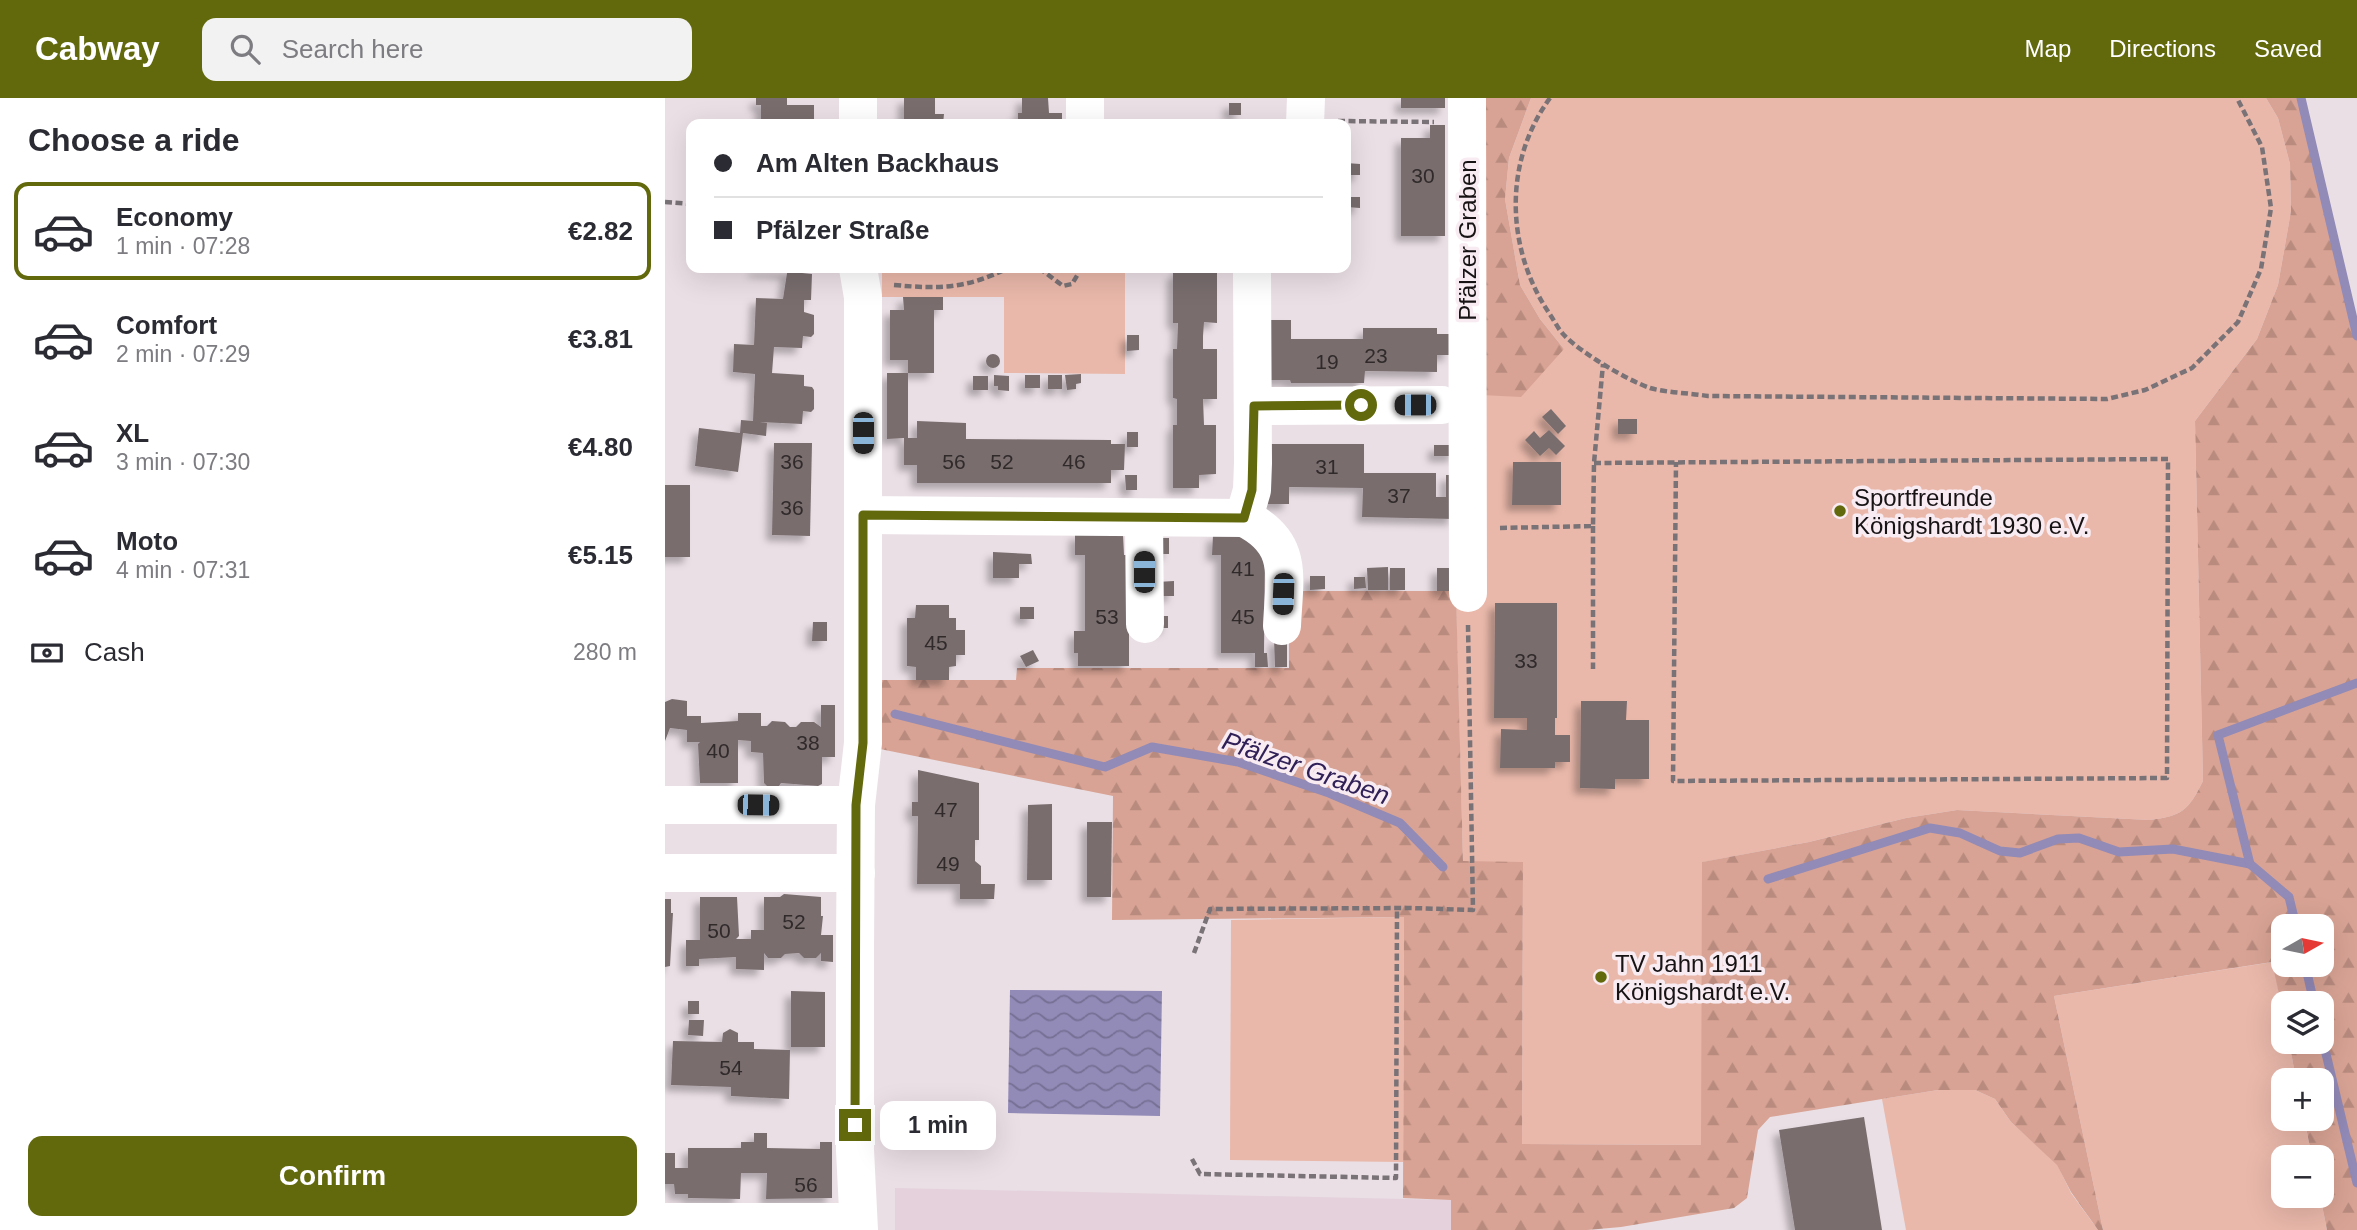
<!DOCTYPE html>
<html lang="en">
<head>
<meta charset="utf-8">
<style>
  :root { --surface:#fff; --page:#f2f2f3; --text:#2b2b33; --muted:#7c7c81; --line:#e1e1e2; --accent:#62690c }
  body { margin:0; font-family:Helvetica,sans-serif; background:var(--page); color:var(--text); height:100vh; display:flex; flex-direction:column; font-size:26px; white-space:nowrap }
  * { box-sizing:border-box; margin:0 }
  p { font-size:23px; color:var(--muted) }
  .icon { flex:none; width:38px; height:38px; fill:none; stroke:currentColor; stroke-width:2; stroke-linecap:round; stroke-linejoin:round }
  .map { position:relative; flex:1; overflow:hidden }
  .panel { display:flex; flex-direction:column; background:var(--surface); width:665px }
  .panel>* { flex:none }
  .guide { position:absolute; left:21px; top:21px; width:665px; height:154px; border-radius:14px; box-shadow:0 7px 28px #0002; display:grid; align-content:center; height:154px; padding:0 28px; background:var(--surface) }
  .needle { width:46px; rotate:81deg }
  .controls { position:absolute; left:1606px; top:816px; display:grid; gap:14px }
  .controls a { display:grid; place-items:center; width:63px; height:63px; border-radius:14px; background:var(--surface); box-shadow:0 7px 28px #0002; font-size:35px }
  .end { position:absolute; width:32px; height:32px; margin:-16px; border:9px solid #62690c; background:#fff; box-shadow:0 0 0 4px #fff }
  .from { border-radius:50% }
  .bubble { position:absolute; height:49px; border-radius:14px; background:var(--surface); box-shadow:0 7px 28px #0002; font-size:23px; font-weight:700; line-height:49px; text-align:center }
  .car { position:absolute; width:21px; height:42px; margin:-21px -10px; border-radius:9px; box-shadow:0 0 5px 2px #0007; background:linear-gradient(#222 24%,#8ab4d8 0 40%,#222 0 76%,#8ab4d8 0 86%,#222 0) }
  .guide b { display:flex; align-items:center; gap:24px; height:66px; font-size:26px }
  .guide b+b { border-top:2px solid var(--line) }
  .guide i { width:18px; height:18px; background:var(--text) }
  ul { padding:0; list-style:none }
  li { display:flex; align-items:center; gap:21px; height:98px; margin:0 14px 10px; padding:0 14px; border:4px solid transparent; border-radius:14px }
  li div { flex:1 }
  li b { display:block; font-size:26px }
  li em { font-style:normal; font-weight:700 }
  li.current { border-color:var(--accent) }
  li>.icon { width:63px; height:63px; stroke-width:1.5 }
  h2 { padding:0 28px; font-size:32px; line-height:84px }
  .pay { display:flex; align-items:center; gap:18px; height:77px; padding:0 28px; font-size:26px }
  .pay p { margin-inline-start:auto }
  .cta { display:flex; gap:14px; margin-top:auto; padding:14px 28px }
  .cta a { flex:1; height:80px; border-radius:14px; background:var(--accent); color:#fff; font-size:28px; font-weight:700; line-height:80px; text-align:center }
  header { display:flex; align-items:center; gap:42px; box-sizing:border-box; height:98px; padding:0 35px; background:var(--accent); color:#fff }
  header strong { font-size:33px }
  nav { display:flex; gap:38px; margin-inline-start:auto; font-size:24px }
  .search { width:490px; height:63px; background:var(--page); display:flex; align-items:center; gap:18px; box-sizing:border-box; padding:0 24px; border-radius:14px; color:var(--muted); font-size:26px }
  main { display:flex; flex:1; min-height:0 }
  .map>svg:first-child { display:block }
</style>
</head>
<body>
<header>
<strong>Cabway</strong>
<div class="search"><svg class="icon" aria-label="search" viewBox="0 0 24 24"><circle cx="10" cy="10" r="6"/><path d="M15 15l6 6"/></svg>Search here</div>
<nav><a>Map</a><a>Directions</a><a>Saved</a></nav>
</header>
<main>
<section class="panel">
<h2>Choose a ride</h2>
<ul>
<li class="current"><svg class="icon" aria-label="car" viewBox="0 0 24 24"><path d="M5 17H2v-5l4-1 3-4h7l3 4 3 1v5h-3M9 17h6M6 11h13"/><circle cx="7" cy="17" r="2"/><circle cx="17" cy="17" r="2"/></svg><div><b>Economy</b><p>1 min · 07:28</p></div><em>€2.82</em></li>
<li><svg class="icon" aria-label="car" viewBox="0 0 24 24"><path d="M5 17H2v-5l4-1 3-4h7l3 4 3 1v5h-3M9 17h6M6 11h13"/><circle cx="7" cy="17" r="2"/><circle cx="17" cy="17" r="2"/></svg><div><b>Comfort</b><p>2 min · 07:29</p></div><em>€3.81</em></li>
<li><svg class="icon" aria-label="car" viewBox="0 0 24 24"><path d="M5 17H2v-5l4-1 3-4h7l3 4 3 1v5h-3M9 17h6M6 11h13"/><circle cx="7" cy="17" r="2"/><circle cx="17" cy="17" r="2"/></svg><div><b>XL</b><p>3 min · 07:30</p></div><em>€4.80</em></li>
<li><svg class="icon" aria-label="car" viewBox="0 0 24 24"><path d="M5 17H2v-5l4-1 3-4h7l3 4 3 1v5h-3M9 17h6M6 11h13"/><circle cx="7" cy="17" r="2"/><circle cx="17" cy="17" r="2"/></svg><div><b>Moto</b><p>4 min · 07:31</p></div><em>€5.15</em></li>
</ul>
<div class="pay"><svg class="icon" aria-label="cash" viewBox="0 0 24 24"><path d="M3 7h18v10H3z"/><circle cx="12" cy="12" r="2"/></svg>Cash<p>280 m</p></div>
<div class="cta"><a>Confirm</a></div>
</section>
<div class="map">
<svg width="1692" height="1132" viewBox="0 0 1692 1132">
  <defs>
    <pattern id="forest-firs" width="22" height="20" patternUnits="userSpaceOnUse" patternTransform="scale(1.75)"><rect width="22" height="20" fill="#d8a394"/><path d="M5 1l3.5 6h-7zM16 11l3.5 6h-7z" fill="#b98b7f"/></pattern>
    <pattern id="water-waves" width="16" height="10" patternUnits="userSpaceOnUse" patternTransform="scale(1.75)"><rect width="16" height="10" fill="#928ab7"/><path d="M0 5q4-4 8 0t8 0" fill="none" stroke="#767094"/></pattern>
    <filter id="shadow"><feDropShadow dx="-6" dy="6" stdDeviation="3.5" flood-color="#0004"/></filter>
  </defs>
  <rect width="100%" height="100%" fill="#eadfe5"/>
  <path fill="#e4d1db" d="M230,1090L786,1102V1132H230Z"/>
  <g fill="#e9b8aa">
    <path d="M866,0H1601L1613,20L1625,66L1626,113L1613,187L1592,241L1530,323L1538,683C1523,713 1517,718 1484,722L1292,712L1241,720L1144,744L1038,764L1037,1047L857,1046L858,764H798L791,504L816,297L899,251L875,221L855,187L840,101L844,60Z"/>
    <path d="M217,170H460V276L339,275V199H217Z"/>
    <path d="M739,819L738,1064L565,1062L566,822Z"/>
    <path d="M1608,864L1619,919V943H1624L1631,982H1619V1020H1639L1647,1059H1619V1097H1655L1662,1132H1438L1389,898Z"/>
    <path d="M1273,992H1310L1330,1001L1346,1024L1392,1066L1406,1095L1433,1132H1241L1217,1001Z"/>
  </g>
  <g fill="url(#forest-firs)" fill-rule="evenodd">
    <path d="M818,0H866L844,60L840,101L855,187L875,221L899,251L856,299L816,297Z"/>
    <path d="M1601,0H1636L1692,235V1132H1662L1655,1097H1657V1059H1647L1639,1020H1657V982H1631L1624,943H1657V905H1619V919L1607,864L1389,898L1438,1132H1433L1406,1094L1392,1067L1346,1024L1330,1001L1310,992H1273L1105,1019L1093,1032L1082,1100L1069,1110L956,1129L922,1132H786V1102L738,1100L739,819L447,822L448,698L215,651L216,582H351L352,570H624V493H791L798,763L858,764L857,1046L1036,1047L1037,764L1144,744L1241,720L1292,712L1484,722C1517,718 1523,713 1538,683L1530,323L1592,241L1613,187L1626,113L1625,66L1613,20ZM1619,828H1657V866H1619Z"/>
  </g>
  <path fill="url(#water-waves)" d="M345,892L497,893L495,1018L343,1015Z"/>
  <g fill="none" stroke-linecap="round" stroke-linejoin="round">
    <g stroke="#928ab7" stroke-width="9">
      <path d="M1636,0L1692,238"/>
      <path d="M230,616L440,669L487,649L573,664L664,695L735,725L778,769"/>
      <path d="M1103,781L1265,730L1295,735L1335,753L1355,755L1393,741L1414,740L1454,754L1508,751L1585,766"/>
      <path d="M1631,828L1624,799L1585,766L1553,637L1692,585"/>
      <path d="M1640,866L1649,905"/>
      <path d="M1657,939L1692,1085"/>
    </g>
  </g>
  <g fill="#796d6e" filter="url(#shadow)">
    <path d="M91,0H122V7H149V26H96V7H91Z"/>
    <path d="M239,0H270V16H279L278,26H239Z"/>
    <path d="M357,0H383L384,15H397V26H353V15H357Z"/>
    <rect x="736" y="0" width="44" height="10"/>
    <rect x="564" y="5" width="12" height="12"/>
    <path d="M765,27H780V138H736V40H765Z"/>
    <path d="M681,65L695,66V77H681Z"/>
    <path d="M682,99H695V110L681,109Z"/>
    <path d="M89,170H137V175L147,176L146,202H139V214L149,217V236L146,239L138,238L137,250L109,249L107,275L139,277V288L147,289L149,292V311L146,314L138,313L137,326L95,324L102,325L101,338L78,335L73,374L30,368L34,330L75,335L76,322L88,323L90,276L68,274L69,246L89,247L91,200L118,201L122,175L89,173Z"/>
    <path d="M513,170H539V175H552V225L539,224L538,238V251H552V301H538L539,327H551V376L534,377V390H508V327H512V301L508,300V251H512L513,225H508V175H513Z"/>
    <path d="M238,199H278V212H269V275H243V262H225V212H239Z"/>
    <path d="M604,222H626V241H698V230H772V236H785V257H772V274L700,273L699,285H626L625,282H604Z"/>
    <path d="M462,237H474V252L462,253Z"/>
    <circle cx="328" cy="263" r="7"/>
    <path d="M222,275H243V340H252V323L301,325V341L446,342V346H460L459,372H446V385H252V367H239V340L222,341Z"/>
    <path d="M416,276V285L411,286V291L402,292L400,277Z"/>
    <path d="M329,277L344,278V293L333,292V288H329Z"/>
    <rect x="360" y="277" width="15" height="13"/>
    <rect x="383" y="277" width="14" height="14"/>
    <rect x="308" y="278" width="15" height="14"/>
    <path d="M886,311L901,328L893,336L877,319Z"/>
    <rect x="953" y="321" width="19" height="15"/>
    <path d="M884,332L900,348L891,357L884,350L875,358L860,342L869,333L875,340Z"/>
    <rect x="462" y="334" width="11" height="15"/>
    <path d="M109,345H147L145,438L107,437Z"/>
    <path d="M604,346H699V375H771V399H781V377H791L789,421L697,419L698,390L624,389V406H601Z"/>
    <path d="M769,347H791L790,358H769Z"/>
    <path d="M848,364H896V407H847Z"/>
    <path d="M460,377H472V392H461Z"/>
    <rect x="0" y="387" width="25" height="72"/>
    <path d="M410,436H458L459,457H464V568H413V555H409V533H420V457H410Z"/>
    <path d="M548,437H584L600,457L599,555H602L603,569H590V555H556V457H547Z"/>
    <rect x="493" y="440" width="11" height="16"/>
    <path d="M328,454L366,456L367,466H354V480H328Z"/>
    <path d="M723,469V492H703L702,470Z"/>
    <rect x="725" y="470" width="15" height="22"/>
    <path d="M772,470H788L789,493H772Z"/>
    <path d="M645,478H660V491L645,492Z"/>
    <path d="M689,479H700L701,490L689,491Z"/>
    <path d="M509,483V498H493L492,484Z"/>
    <path d="M830,505H892V620H890V637H905V664H890V670H835L836,631L862,632V620H829Z"/>
    <path d="M251,507H284V520H291V532H300V557H291V568L284,569V582H251V569L242,568V520H250Z"/>
    <rect x="355" y="509" width="14" height="12"/>
    <path d="M492,518H503V530H493Z"/>
    <path d="M148,524H162V543H147Z"/>
    <path d="M622,540V569H610L609,541Z"/>
    <path d="M368,552L374,563L361,569L355,558Z"/>
    <path d="M7,601L22,603V618H36V625L73,623V615H96V628H102L107,623L120,624L125,629H131L136,624H149L156,629V607H170V659H157V686L153,688L116,685L114,688H102L99,685L98,655L86,654V643L73,642V685H35L33,646L35,644H22V632L5,630L0,643V604Z"/>
    <path d="M916,603H962L961,622H984V681H950V691L915,690Z"/>
    <path d="M253,672L314,685V742H310V763L316,768V786H330L329,801H295V786H252L253,718H247V704H253Z"/>
    <path d="M387,706V782H362L363,707Z"/>
    <path d="M422,724H447L446,799H422Z"/>
    <path d="M119,796L156,799V818H158L156,837H168V864L156,863V855L151,860H139L134,855L120,856L116,860H103L99,855V872L71,871V859L34,861V868H21V842H35V799H72L74,838L71,841H86V832H99V799H115Z"/>
    <path d="M0,801H6V815H8L5,868L0,869Z"/>
    <path d="M126,893L160,894V949H126Z"/>
    <rect x="23" y="903" width="11" height="13"/>
    <path d="M24,922H39L38,938L23,937Z"/>
    <path d="M65,931L73,935V944H89V951L125,952L124,1001L66,998V989L6,987L8,943L57,944L58,935Z"/>
    <path d="M1199,1019L1217,1132H1130L1114,1032Z"/>
    <path d="M89,1035H102V1050L155,1051V1044H167V1100L101,1101L102,1075H76L75,1101L23,1100V1096H10L9,1086H0V1055H10V1070H23V1050H76V1044H89Z"/>
  </g>
  <g fill="none" stroke-linecap="round" stroke-linejoin="round">
    <g stroke="#797276" stroke-width="4.5" stroke-dasharray="7 3.5" stroke-linecap="butt">
      <path d="M885,0C838,64 841,151 884,215C889,222 893,231 899,237C916,255 962,282 985,290C1003,295 1025,295 1043,298L1442,301L1480,292L1527,270L1573,224L1596,171L1606,110L1597,49L1572,0"/>
      <path d="M673,23L769,24"/>
      <path d="M0,104L26,106"/>
      <path d="M374,170L398,188L407,186L413,176V170"/>
      <path d="M229,187C274,191 301,191 343,170"/>
      <path d="M929,365L1503,361L1502,680L1008,683L1011,364"/>
      <path d="M928,428V571"/>
      <path d="M835,430L928,428L929,365L938,266"/>
      <path d="M529,855L545,811L746,810L808,812L803,527"/>
      <path d="M527,1061L535,1076L731,1080L732,810"/>
    </g>
    <g stroke="#fff" stroke-width="38">
      <path d="M420,0V26"/>
      <path d="M802,0L803,495"/>
      <path d="M193,26V0"/>
      <path d="M640,26L641,0"/>
      <path d="M193,170L198,199V645L191,707L190,850V1052L194,1132"/>
      <path d="M589,308L777,307"/>
      <path d="M198,417L579,420L587,392L588,365L587,170"/>
      <path d="M479,420L480,526"/>
      <path d="M579,420C630,445 619,479 617,528"/>
      <path d="M0,707H191"/>
      <path d="M0,775H191"/>
      <path d="M0,1124H193"/>
    </g>
  </g>
  <g fill="none" stroke-linecap="round" stroke-linejoin="round">
    <path stroke="#62690c" stroke-width="9" d="M190,1027L191,707L198,645V417L579,420L587,392L589,308L696,307"/>
  </g>
  <g fill="#62690c" stroke="#f8ecf2" stroke-width="2.5">
    <circle cx="1175" cy="413" r="7"/>
    <circle cx="936" cy="879" r="7"/>
  </g>
  <g text-anchor="middle" dominant-baseline="central" stroke-width="7" stroke-linejoin="round" paint-order="stroke">
    <g font-size="21" fill="#302a2b">
      <text x="758" y="77">30</text>
      <text x="711" y="257">23</text>
      <text x="662" y="263">19</text>
      <text x="127" y="363">36</text>
      <text x="289" y="363">56</text>
      <text x="337" y="363">52</text>
      <text x="409" y="363">46</text>
      <text x="662" y="368">31</text>
      <text x="734" y="397">37</text>
      <text x="127" y="409">36</text>
      <text x="578" y="470">41</text>
      <text x="442" y="518">53</text>
      <text x="578" y="518">45</text>
      <text x="271" y="544">45</text>
      <text x="861" y="562">33</text>
      <text x="143" y="644">38</text>
      <text x="53" y="652">40</text>
      <text x="281" y="711">47</text>
      <text x="283" y="765">49</text>
      <text x="129" y="823">52</text>
      <text x="54" y="832">50</text>
      <text x="66" y="969">54</text>
      <text x="141" y="1086">56</text>
    </g>
    <g font-size="24" fill="#171315" stroke="#f8ecf2">
      <text transform="translate(802 142) rotate(-90)">Pfälzer Graben</text>
    </g>
    <g font-size="24" fill="#171315" stroke="#f8ecf2" text-anchor="start">
      <text x="1189" y="399">Sportfreunde<tspan x="1189" dy="28">Königshardt 1930 e.V.</tspan></text>
      <text x="950" y="865">TV Jahn 1911<tspan x="950" dy="28">Königshardt e.V.</tspan></text>
    </g>
    <g font-size="26" font-style="italic" fill="#302058" stroke="#f8ecf2">
      <text transform="translate(641 670) rotate(19)">Pfälzer Graben</text>
    </g>
  </g>
</svg>
<div class="controls">
<a><svg class="needle" viewBox="-14 -14 28 28"><path d="M0-13l5 13h-10z" fill="#e53935"/><path d="M0 13l5-13h-10z" fill="#7c7c81"/></svg></a>
<a><svg class="icon" aria-label="layers" viewBox="0 0 24 24"><path d="M12 4l9 5-9 5-9-5zM3 14l9 5 9-5"/></svg></a>
<a>+</a>
<a>−</a>
</div>
<i class="end from" style="left:696px;top:307px"></i>
<i class="end" style="left:190px;top:1027px"></i>
<div class="bubble" style="left:215px;top:1003px;width:116px">1 min</div>
<i class="car" style="left:750px;top:307px;rotate:270deg"></i>
<i class="car" style="left:198px;top:335px;rotate:180deg"></i>
<i class="car" style="left:479px;top:474px;rotate:0deg"></i>
<i class="car" style="left:618px;top:496px;rotate:182deg"></i>
<i class="car" style="left:93px;top:707px;rotate:91deg"></i>
<div class="guide">
<b><i class="from"></i>Am Alten Backhaus</b>
<b><i></i>Pfälzer Straße</b>
</div>
</div>
</main>
</body>
</html>
